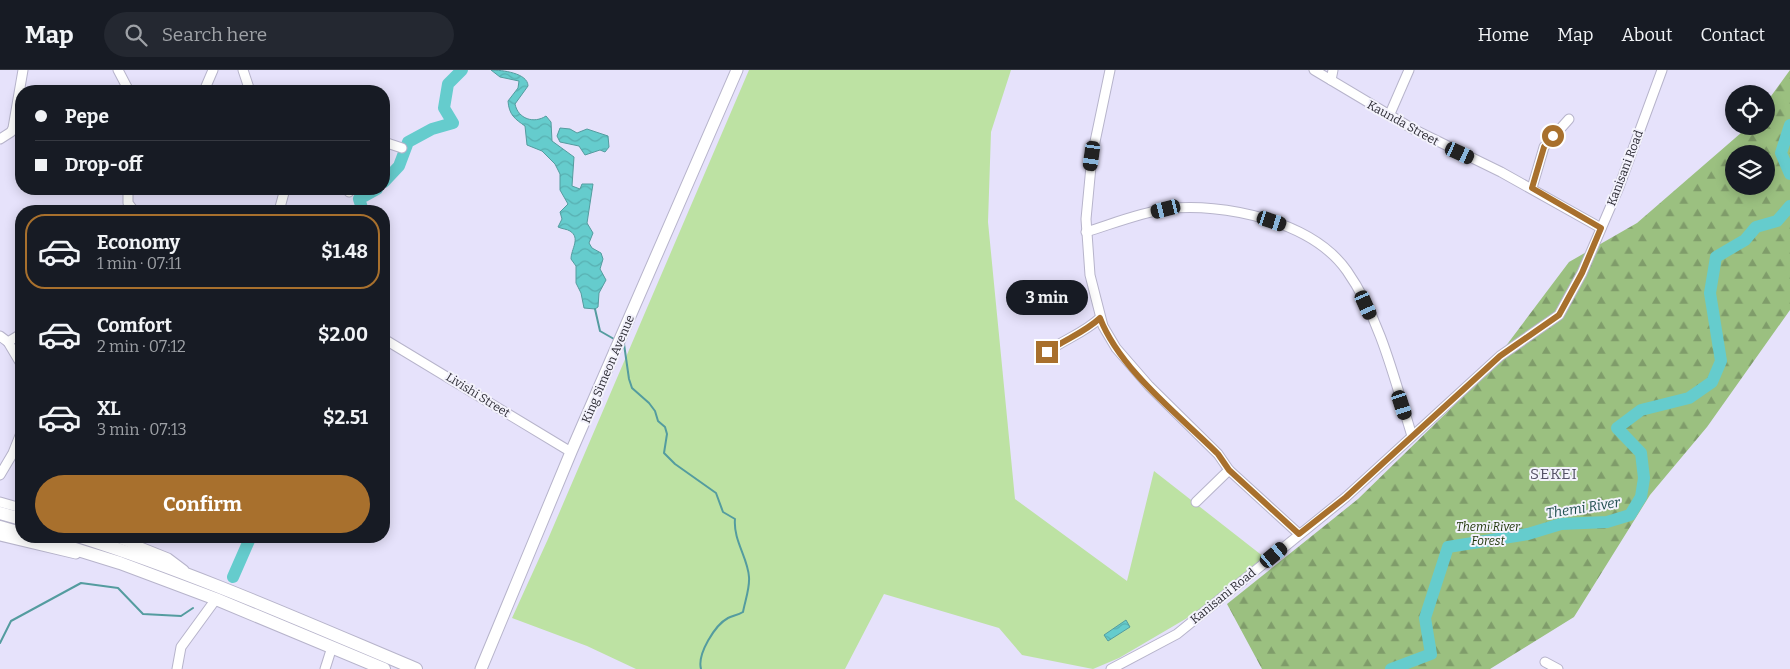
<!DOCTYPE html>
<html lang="en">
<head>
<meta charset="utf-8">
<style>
  :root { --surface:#171b24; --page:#242831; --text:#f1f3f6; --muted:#9ea1a6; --line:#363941; --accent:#a8702d }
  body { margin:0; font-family:Bitter,serif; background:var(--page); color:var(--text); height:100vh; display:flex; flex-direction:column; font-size:19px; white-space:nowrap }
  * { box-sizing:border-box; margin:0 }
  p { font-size:16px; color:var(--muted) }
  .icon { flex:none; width:28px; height:28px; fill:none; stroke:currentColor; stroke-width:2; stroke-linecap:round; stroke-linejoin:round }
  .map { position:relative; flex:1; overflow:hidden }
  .details { position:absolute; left:15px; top:135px; width:375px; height:338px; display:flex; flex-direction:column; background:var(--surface); border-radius:20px; box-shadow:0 2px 12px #0003 }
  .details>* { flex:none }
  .hud { position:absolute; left:15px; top:15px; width:375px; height:110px; border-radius:20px; box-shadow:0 2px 12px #0003; display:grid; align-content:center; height:110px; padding:0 20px; background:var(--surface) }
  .buttons { position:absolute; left:1725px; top:15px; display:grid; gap:10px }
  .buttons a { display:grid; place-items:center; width:50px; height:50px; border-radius:50%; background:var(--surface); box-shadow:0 2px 12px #0003; font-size:25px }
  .end { position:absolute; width:22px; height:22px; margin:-11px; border:6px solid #a8702d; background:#fff; box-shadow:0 0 0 2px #fff }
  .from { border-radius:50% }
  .bubble { position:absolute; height:35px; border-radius:18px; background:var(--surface); box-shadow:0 2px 12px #0003; font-size:16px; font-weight:700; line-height:35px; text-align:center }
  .car { position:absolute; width:15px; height:30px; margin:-15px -8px; border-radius:6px; box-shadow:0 0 4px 1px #0007; background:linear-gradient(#222 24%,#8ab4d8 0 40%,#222 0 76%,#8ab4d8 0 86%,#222 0) }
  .hud b { display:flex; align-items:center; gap:18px; height:48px; font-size:19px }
  .hud b+b { border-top:1px solid var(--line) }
  .hud i { width:12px; height:12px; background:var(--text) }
  ul { padding:9px 0 0; list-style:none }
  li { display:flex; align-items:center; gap:15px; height:75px; margin:0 10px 8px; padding:0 10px; border:2px solid transparent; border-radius:20px }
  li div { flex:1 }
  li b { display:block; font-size:19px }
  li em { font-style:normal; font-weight:700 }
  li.active { border-color:var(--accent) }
  li>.icon { width:45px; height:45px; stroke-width:1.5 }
  .primary-button { display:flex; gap:10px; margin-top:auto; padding:10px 20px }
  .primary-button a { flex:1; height:58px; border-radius:30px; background:var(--accent); color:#fff; font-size:20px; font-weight:700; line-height:58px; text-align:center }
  header { display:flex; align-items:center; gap:30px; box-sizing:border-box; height:70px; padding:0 25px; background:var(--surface); border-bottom:1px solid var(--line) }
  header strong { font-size:24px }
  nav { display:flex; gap:28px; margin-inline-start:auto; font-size:18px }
  .search { width:350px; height:45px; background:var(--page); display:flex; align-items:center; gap:12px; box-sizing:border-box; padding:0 18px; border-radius:28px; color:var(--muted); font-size:19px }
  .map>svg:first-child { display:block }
</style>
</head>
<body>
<header>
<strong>Map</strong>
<div class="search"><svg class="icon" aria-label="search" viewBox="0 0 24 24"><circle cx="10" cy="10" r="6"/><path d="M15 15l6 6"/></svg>Search here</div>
<nav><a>Home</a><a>Map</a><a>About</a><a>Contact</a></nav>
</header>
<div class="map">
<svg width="1790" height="599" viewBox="0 0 1790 599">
  <defs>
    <pattern id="forest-firs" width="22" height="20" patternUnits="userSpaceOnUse" patternTransform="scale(1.25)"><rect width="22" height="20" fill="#9bc080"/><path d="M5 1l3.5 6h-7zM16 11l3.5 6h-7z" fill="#7f9c6a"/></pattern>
    <pattern id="water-waves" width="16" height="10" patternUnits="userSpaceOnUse" patternTransform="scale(1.25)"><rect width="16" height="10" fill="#65cccd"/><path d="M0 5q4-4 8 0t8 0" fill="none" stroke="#58afb1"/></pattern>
  </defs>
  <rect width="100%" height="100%" fill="#e6e2fb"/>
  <path fill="#bde2a3" d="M749,0H1011L991,62L988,152L1015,429L1127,511L1154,401L1264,487L1194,544L1119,588L1093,599L1022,585L999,558L884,524L845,599H636L587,576L512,548L548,469Z"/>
  <path fill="url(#forest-firs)" fill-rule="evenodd" d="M1790,0V240L1707,357L1650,425L1574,547L1490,599H1262L1227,534L1358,429L1481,309L1569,192L1637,153L1749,56H1766V33ZM1734,84H1766V116H1734Z"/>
  <g fill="url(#water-waves)" stroke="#549c9f">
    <path d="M491,0C502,0 528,3 528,16L515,34C518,49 534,54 546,46L551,52L552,71L574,87L572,116L580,119L582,114H593L587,153L593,163L589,173L592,178L601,183L603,189L600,199L606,210L599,223L598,237L595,239L584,238L581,223L576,213V196L571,189C571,179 581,168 570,161C567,159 562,159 558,157L562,149L560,142L568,134L560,120V104L555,94L542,81L527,75L525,56C515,49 509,45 508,31L518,18L519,11L500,7Z"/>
    <path d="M560,58L570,59L577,63L587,59L608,66L609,77L605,82L600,80L585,85L579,76L560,72L557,66Z"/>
    <path d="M1126,550L1130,557L1108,571L1104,565Z"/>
  </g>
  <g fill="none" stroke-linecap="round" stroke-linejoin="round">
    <g stroke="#549c9f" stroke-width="2">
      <path d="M595,239L600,261L614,269"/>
      <path d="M624,274L629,309L632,318L649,333L655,341L658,351L665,357L667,364L664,383L675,394L716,423L723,442L735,449C733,470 748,488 749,507C750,518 745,531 743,542C738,545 732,546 728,548C715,555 697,584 701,599"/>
      <path d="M0,573L11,551L81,513L118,518L143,544L181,546L193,538"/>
    </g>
    <g stroke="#65cccd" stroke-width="12">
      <path d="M1790,55L1781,83L1790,104"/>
      <path d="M384,112L399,96L408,72L432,59L453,53L444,38L448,14L462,0"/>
      <path d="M363,141L359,129L377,119"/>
      <path d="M233,507L251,466"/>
      <path d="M1391,599L1431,584L1425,548L1448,477L1528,464L1561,454L1607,452L1630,445L1641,427L1644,408L1641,383L1617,358L1641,340L1689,328L1712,312L1721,291L1710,223L1716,187L1745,170L1756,157L1777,151L1790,136"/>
    </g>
    <defs>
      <g id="minor">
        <path d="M118,0L129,21"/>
        <path d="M243,0L250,21"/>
        <path d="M1110,0L1092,86L1086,149L1090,205L1103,256L1116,278L1149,316L1218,384L1229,400L1299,464"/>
        <path d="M1314,0L1413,59L1501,102L1601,158"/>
        <path d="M1331,10L1333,0"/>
        <path d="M204,21L213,0"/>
        <path d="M1389,46L1409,0"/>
        <path d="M0,69L11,62L13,58L23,0"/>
        <path d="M384,72L402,78"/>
        <path d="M1532,118L1544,77L1569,49"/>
        <path d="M128,119V133L134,141"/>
        <path d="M349,122L351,119"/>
        <path d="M279,141L285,119"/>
        <path d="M1086,162C1112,154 1139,143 1166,139C1223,132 1312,151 1347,201C1380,248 1395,311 1412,366"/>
        <path d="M0,266L8,272L21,294"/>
        <path d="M384,269L571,382"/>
        <path d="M8,272L21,264"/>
        <path d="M1047,282C1065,269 1084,263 1100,248"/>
        <path d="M0,405L13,383L21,363"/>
        <path d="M0,432L21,438"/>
        <path d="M1196,432L1229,400"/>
        <path d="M0,466L76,484"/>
        <path d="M113,466L168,488L184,500"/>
        <path d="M1545,592L1558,599"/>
        <path d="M177,599L181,577L216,529"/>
        <path d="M325,599L332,577"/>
        <path d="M1111,599L1177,564L1346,427L1500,286L1559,245L1582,203L1619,117L1662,0"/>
      </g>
      <path id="major" d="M481,599L571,382L737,0"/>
      <g id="highway">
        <path d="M0,443L21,449"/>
        <path d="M0,457L21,463"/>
        <path d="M33,466L120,493L216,529L384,599"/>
        <path d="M78,466C194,503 304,552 416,599"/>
      </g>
    </defs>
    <use href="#minor" stroke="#b7b4cb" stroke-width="11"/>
    <use href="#major" stroke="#b7b4cb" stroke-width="13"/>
    <use href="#highway" stroke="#b7b4cb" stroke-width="14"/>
    <use href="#minor" stroke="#fff" stroke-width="9"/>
    <use href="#major" stroke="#fff" stroke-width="11"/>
    <use href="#highway" stroke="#fff" stroke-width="12"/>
  </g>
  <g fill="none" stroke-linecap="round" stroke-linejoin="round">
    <path stroke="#a8702d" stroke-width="6" d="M1047,282C1065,269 1084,263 1100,248C1120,300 1179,345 1218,384L1229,400L1299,464L1346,427L1500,286L1559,245L1582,203L1601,158L1532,118L1544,77L1553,66"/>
  </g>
  <g text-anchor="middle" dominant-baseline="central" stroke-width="4" stroke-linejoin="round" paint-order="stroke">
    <g font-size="12" fill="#2c2b34" stroke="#f3f2fc">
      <text transform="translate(1403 53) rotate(29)">Kaunda Street</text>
      <text transform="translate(1625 98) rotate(-69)">Kanisani Road</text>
      <text transform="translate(608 299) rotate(-67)">King Simeon Avenue</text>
      <text transform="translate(478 325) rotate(32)">Livishi Street</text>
      <text transform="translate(1223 526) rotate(-39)">Kanisani Road</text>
    </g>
    <g font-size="12" font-style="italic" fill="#1b3204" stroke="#f3f2fc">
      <text x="1488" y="457">Themi River<tspan x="1488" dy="14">Forest</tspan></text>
    </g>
    <g font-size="14" font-style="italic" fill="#1d4c4c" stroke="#f3f2fc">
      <text transform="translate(1583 438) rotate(-9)">Themi River</text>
    </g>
    <g font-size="15" letter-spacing="1" fill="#545165" stroke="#f3f2fc">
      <text x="1554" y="404">SEKEI</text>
    </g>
  </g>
</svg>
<div class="buttons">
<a><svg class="icon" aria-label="locate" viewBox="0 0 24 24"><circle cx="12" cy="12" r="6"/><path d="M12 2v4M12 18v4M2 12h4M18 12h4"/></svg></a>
<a><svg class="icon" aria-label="layers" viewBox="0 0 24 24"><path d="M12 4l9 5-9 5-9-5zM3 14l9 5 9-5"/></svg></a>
</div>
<i class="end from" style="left:1553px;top:66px"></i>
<i class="end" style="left:1047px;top:282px"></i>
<div class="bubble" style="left:1006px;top:210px;width:82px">3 min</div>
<i class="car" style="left:1460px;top:83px;rotate:115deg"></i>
<i class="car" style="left:1092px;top:86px;rotate:188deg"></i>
<i class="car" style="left:1166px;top:139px;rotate:256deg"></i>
<i class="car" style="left:1272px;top:151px;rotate:108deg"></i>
<i class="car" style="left:1366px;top:235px;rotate:156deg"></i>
<i class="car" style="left:1402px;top:335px;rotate:162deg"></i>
<i class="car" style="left:1274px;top:485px;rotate:50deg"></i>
<div class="hud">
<b><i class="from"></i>Pepe</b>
<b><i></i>Drop-off</b>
</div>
<section class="details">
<ul>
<li class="active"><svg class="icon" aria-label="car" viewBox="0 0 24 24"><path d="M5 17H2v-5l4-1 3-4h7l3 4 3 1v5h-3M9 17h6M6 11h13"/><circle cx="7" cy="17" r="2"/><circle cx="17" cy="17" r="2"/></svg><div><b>Economy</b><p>1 min · 07:11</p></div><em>$1.48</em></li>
<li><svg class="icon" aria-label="car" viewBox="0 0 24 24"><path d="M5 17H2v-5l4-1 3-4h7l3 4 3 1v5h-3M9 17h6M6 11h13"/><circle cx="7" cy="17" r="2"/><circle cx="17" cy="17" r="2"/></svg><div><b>Comfort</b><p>2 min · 07:12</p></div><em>$2.00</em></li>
<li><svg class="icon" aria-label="car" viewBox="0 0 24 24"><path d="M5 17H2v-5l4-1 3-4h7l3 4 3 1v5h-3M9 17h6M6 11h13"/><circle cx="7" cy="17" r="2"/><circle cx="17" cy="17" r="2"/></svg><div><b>XL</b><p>3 min · 07:13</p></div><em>$2.51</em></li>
</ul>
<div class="primary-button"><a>Confirm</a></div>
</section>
</div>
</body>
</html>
